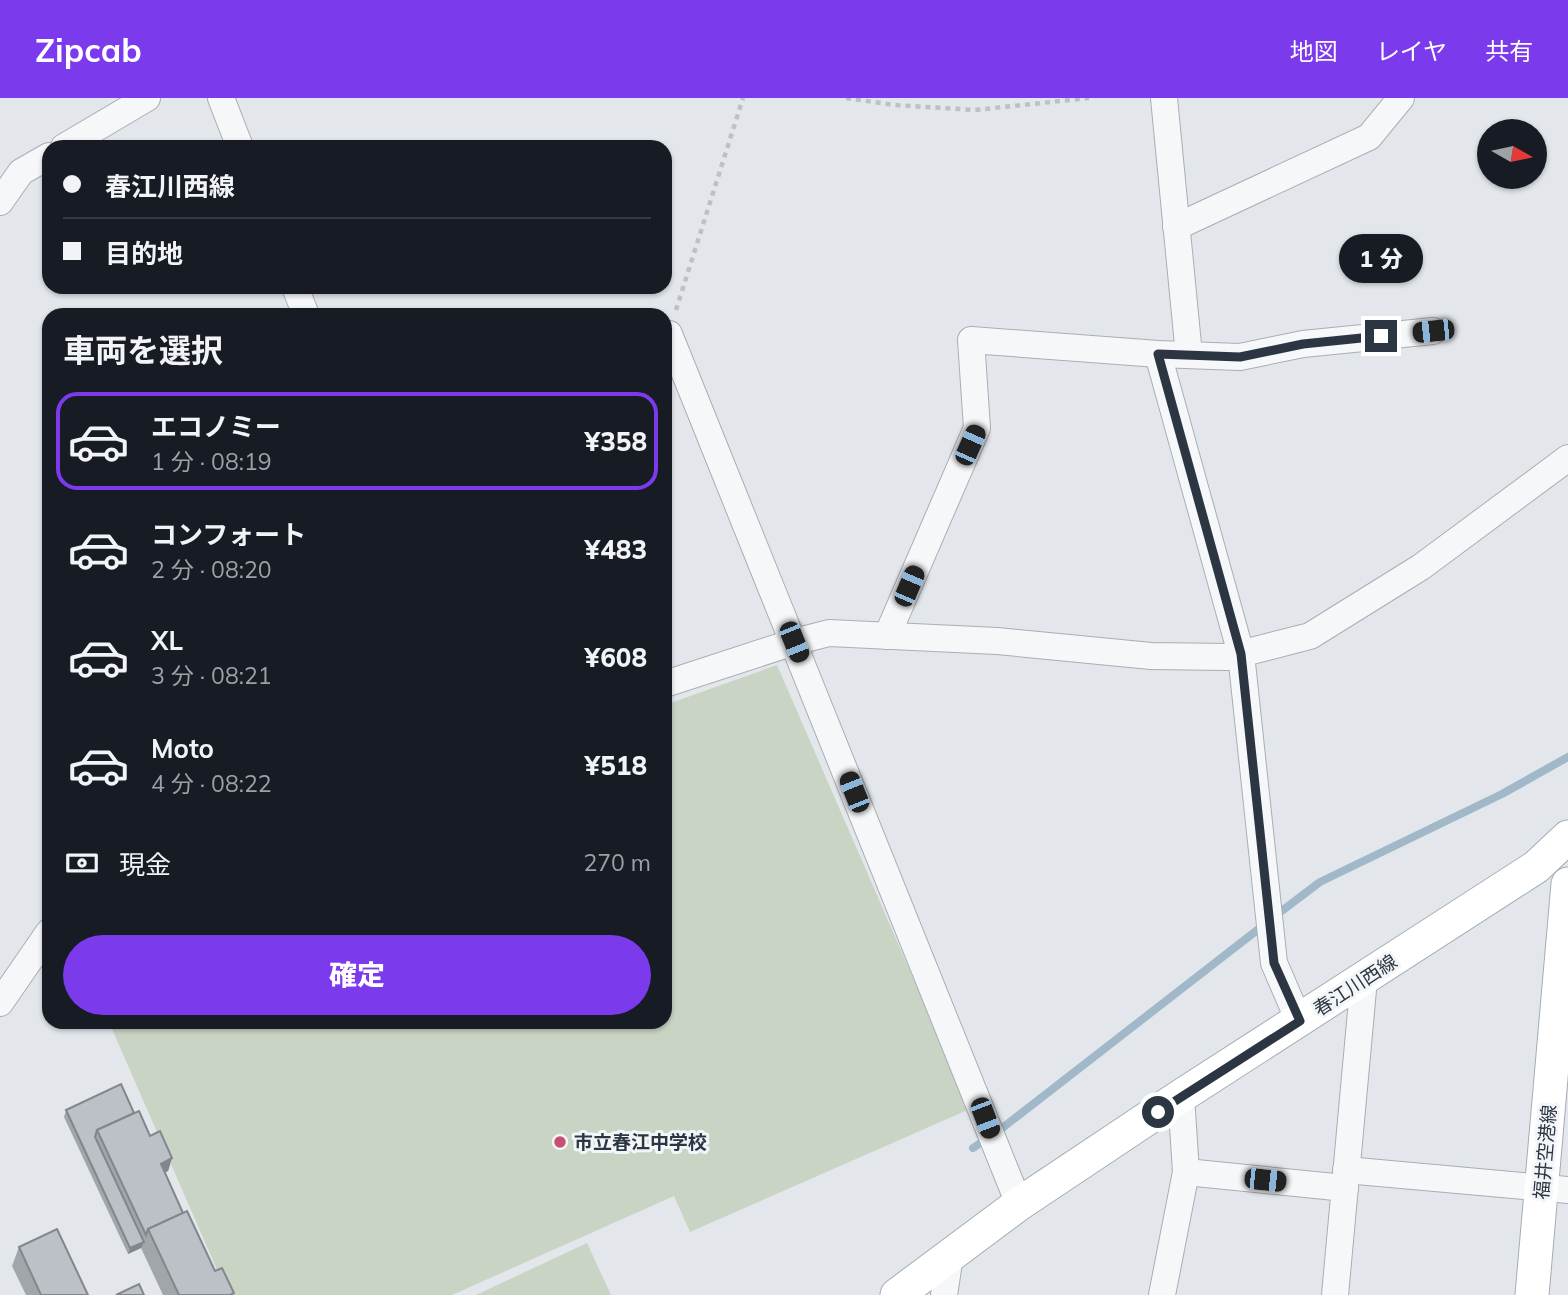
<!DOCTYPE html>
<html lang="ja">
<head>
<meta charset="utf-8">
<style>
  :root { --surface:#171b24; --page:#20242c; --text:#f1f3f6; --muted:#9ea1a6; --line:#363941; --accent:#7c3aed }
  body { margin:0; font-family:Mulish,"Noto Sans JP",sans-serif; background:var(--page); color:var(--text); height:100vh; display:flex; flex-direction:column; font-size:26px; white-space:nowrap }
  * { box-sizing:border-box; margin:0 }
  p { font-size:23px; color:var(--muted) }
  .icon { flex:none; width:38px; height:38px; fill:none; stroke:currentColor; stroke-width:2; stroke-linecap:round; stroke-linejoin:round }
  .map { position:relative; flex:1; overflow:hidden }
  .sheet { position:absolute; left:42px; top:210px; width:630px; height:721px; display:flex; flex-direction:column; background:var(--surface); border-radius:21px; box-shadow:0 2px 5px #0004 }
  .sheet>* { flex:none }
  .guide { position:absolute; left:42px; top:42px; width:630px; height:154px; border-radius:21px; box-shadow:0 2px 5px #0004; display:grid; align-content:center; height:154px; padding:0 21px; background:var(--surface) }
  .needle { width:46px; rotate:99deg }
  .buttons { position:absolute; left:1477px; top:21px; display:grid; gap:14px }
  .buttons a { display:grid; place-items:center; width:70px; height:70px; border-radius:50%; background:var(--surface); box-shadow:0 2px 5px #0004; font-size:35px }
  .end { position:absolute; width:32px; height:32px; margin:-16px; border:9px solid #2c3642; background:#fff; box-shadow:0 0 0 4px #fff }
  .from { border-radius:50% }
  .bubble { position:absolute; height:49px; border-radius:24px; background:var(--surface); box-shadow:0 2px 5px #0004; font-size:23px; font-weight:800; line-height:49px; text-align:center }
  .car { position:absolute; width:21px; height:42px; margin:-21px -10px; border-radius:9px; box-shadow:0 0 5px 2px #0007; background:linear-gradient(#222 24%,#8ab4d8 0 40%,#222 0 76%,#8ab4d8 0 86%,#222 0) }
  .guide b { display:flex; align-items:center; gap:24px; height:66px; font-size:26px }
  .guide b+b { border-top:2px solid var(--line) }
  .guide i { width:18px; height:18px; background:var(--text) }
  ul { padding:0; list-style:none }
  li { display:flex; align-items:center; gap:21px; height:98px; margin:0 14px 10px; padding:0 7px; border:4px solid transparent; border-radius:21px }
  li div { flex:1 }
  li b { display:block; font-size:26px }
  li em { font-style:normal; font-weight:800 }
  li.on { border-color:var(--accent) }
  li>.icon { width:63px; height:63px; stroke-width:1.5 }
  h2 { padding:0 21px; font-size:32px; line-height:84px }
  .pay { display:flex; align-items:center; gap:18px; height:77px; padding:0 21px; font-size:26px }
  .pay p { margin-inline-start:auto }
  .cta { display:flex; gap:14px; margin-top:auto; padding:14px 21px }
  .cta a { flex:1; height:80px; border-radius:42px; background:var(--accent); color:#fff; font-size:28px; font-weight:800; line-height:80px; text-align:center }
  header { display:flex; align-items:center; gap:42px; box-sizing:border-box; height:98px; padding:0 35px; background:var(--accent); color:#fff }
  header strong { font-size:33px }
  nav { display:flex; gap:38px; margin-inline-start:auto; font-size:24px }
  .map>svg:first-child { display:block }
</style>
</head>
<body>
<header>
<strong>Zipcab</strong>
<nav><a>地図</a><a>レイヤ</a><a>共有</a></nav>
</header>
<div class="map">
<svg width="1568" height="1197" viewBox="0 0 1568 1197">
  <rect width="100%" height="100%" fill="#e3e7eb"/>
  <g fill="#cad4c5">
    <path d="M777,567L970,1011L690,1134L674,1098L452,1197H228L109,924H665V607Z"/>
    <path d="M587,1145L611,1197H476Z"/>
  </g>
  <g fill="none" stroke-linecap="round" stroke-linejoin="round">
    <g stroke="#a1b8c9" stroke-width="8">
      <path d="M1275,818L1320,784L1502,696L1568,659"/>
      <path d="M973,1050L1001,1031L1265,826"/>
    </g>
    <defs>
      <g id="minor">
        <path d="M221,0L240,49"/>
        <path d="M1164,0L1189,257"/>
        <path d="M64,49L147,0"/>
        <path d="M0,104L21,74L49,58"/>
        <path d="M1176,129L1369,39L1401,0"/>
        <path d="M295,189L306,217"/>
        <path d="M669,236L1019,1106"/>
        <path d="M1158,256L1241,556L1274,865L1299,923"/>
        <path d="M887,538L977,330L971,242L1158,256L1240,259L1303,246L1433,233"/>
        <path d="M665,586L794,544L829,535L997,543L1151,558L1228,559L1310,538L1421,469L1568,360"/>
        <path d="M0,905L49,834"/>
        <path d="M1346,1072L1568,1092"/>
        <path d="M1186,1074L1345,1090"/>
        <path d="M944,1197L950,1158"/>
        <path d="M1162,1197L1186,1074L1181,998"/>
        <path d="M1335,1197L1364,881"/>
      </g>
      <g id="major">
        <path d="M897,1197L1019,1106L1181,998L1536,769L1568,739"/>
        <path d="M1532,1197L1568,786"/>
      </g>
    </defs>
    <use href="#minor" stroke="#a8aeb5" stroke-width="28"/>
    <use href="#major" stroke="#a3adb6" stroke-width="35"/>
    <g stroke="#bdc1c6" stroke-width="4.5" stroke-dasharray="5 5" stroke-linecap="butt">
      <path d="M846,0L894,7L975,12L1089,0"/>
      <path d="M676,212L743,0"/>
    </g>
    <use href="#minor" stroke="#f6f7f9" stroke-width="26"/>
    <use href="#major" stroke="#fff" stroke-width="33"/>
  </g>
  <g fill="#a1a6ab">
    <path d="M66,1012L134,1015L150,1038L172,1060L168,1073L165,1074L183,1115L215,1173L234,1195L233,1197H163L141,1150L128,1156L64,1019Z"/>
    <path d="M19,1149L88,1197H26L12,1168Z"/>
  </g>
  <g fill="#83878b">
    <path d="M172,1060L168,1073L156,1079L161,1066Z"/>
    <path d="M144,1144L141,1150L128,1156L130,1150Z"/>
  </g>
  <g fill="#bbc1c7" stroke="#83878b" stroke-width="2">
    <path d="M121,986L134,1015L97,1032L95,1039L144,1144L130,1150L66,1012Z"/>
    <path d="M139,1013L150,1038L160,1033L172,1060L161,1066L183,1115L148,1131L146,1137L97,1032Z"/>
    <path d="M187,1113L215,1173L222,1170L234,1195L230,1197H179L148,1131Z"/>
    <path d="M57,1131L88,1197H41L19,1149Z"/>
    <path d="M139,1186L144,1197H116Z"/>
  </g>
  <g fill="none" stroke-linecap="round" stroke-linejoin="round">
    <path stroke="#2c3642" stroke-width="9" d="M1158,1014L1300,923L1274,865L1241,556L1158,256L1240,259L1303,246L1381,238"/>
  </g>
  <circle fill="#c8506e" stroke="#f3f6f8" stroke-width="2.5" cx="560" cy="1044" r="7"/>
  <g text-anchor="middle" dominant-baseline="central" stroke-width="6" stroke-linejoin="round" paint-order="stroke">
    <g font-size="19" fill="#2c3642" stroke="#f3f6f8">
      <text transform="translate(1355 887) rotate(-33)">春江川西線</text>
      <text transform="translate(1545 1054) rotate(-85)">福井空港線</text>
    </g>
    <g font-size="19" font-weight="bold" fill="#2c3642" stroke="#f3f6f8" text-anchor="start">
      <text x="574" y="1044">市立春江中学校</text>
    </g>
  </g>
</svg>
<div class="buttons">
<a><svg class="needle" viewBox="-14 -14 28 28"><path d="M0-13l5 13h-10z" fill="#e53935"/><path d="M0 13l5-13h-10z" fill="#9ea1a6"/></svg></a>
</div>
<i class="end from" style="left:1158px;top:1014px"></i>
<i class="end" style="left:1381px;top:238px"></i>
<div class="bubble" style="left:1339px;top:136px;width:84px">1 分</div>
<i class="car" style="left:1433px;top:233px;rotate:264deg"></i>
<i class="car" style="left:970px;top:347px;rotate:24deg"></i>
<i class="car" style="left:909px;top:488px;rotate:23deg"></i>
<i class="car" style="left:794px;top:544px;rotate:158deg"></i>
<i class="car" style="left:854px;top:694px;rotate:338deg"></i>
<i class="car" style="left:985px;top:1020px;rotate:159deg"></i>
<i class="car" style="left:1265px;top:1082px;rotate:96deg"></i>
<div class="guide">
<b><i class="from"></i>春江川西線</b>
<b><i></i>目的地</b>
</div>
<section class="sheet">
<h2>車両を選択</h2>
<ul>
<li class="on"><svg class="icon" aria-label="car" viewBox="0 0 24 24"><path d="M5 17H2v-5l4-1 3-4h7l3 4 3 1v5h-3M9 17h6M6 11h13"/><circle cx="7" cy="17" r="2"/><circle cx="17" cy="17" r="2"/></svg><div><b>エコノミー</b><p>1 分 · 08:19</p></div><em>¥358</em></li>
<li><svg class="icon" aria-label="car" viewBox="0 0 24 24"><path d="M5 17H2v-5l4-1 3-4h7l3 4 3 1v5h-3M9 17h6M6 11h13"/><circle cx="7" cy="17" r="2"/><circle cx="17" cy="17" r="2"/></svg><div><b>コンフォート</b><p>2 分 · 08:20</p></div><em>¥483</em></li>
<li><svg class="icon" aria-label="car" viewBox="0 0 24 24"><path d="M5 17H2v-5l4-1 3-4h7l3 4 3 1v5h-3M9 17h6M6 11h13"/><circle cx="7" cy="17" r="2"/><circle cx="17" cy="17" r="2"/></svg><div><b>XL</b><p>3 分 · 08:21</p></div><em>¥608</em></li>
<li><svg class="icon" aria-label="car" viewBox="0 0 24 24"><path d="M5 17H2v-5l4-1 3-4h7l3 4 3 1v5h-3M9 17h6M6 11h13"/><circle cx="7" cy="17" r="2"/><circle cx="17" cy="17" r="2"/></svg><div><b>Moto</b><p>4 分 · 08:22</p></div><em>¥518</em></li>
</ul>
<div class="pay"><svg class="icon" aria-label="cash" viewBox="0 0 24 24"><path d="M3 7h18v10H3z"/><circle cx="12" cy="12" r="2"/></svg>現金<p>270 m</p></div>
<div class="cta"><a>確定</a></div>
</section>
</div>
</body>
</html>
